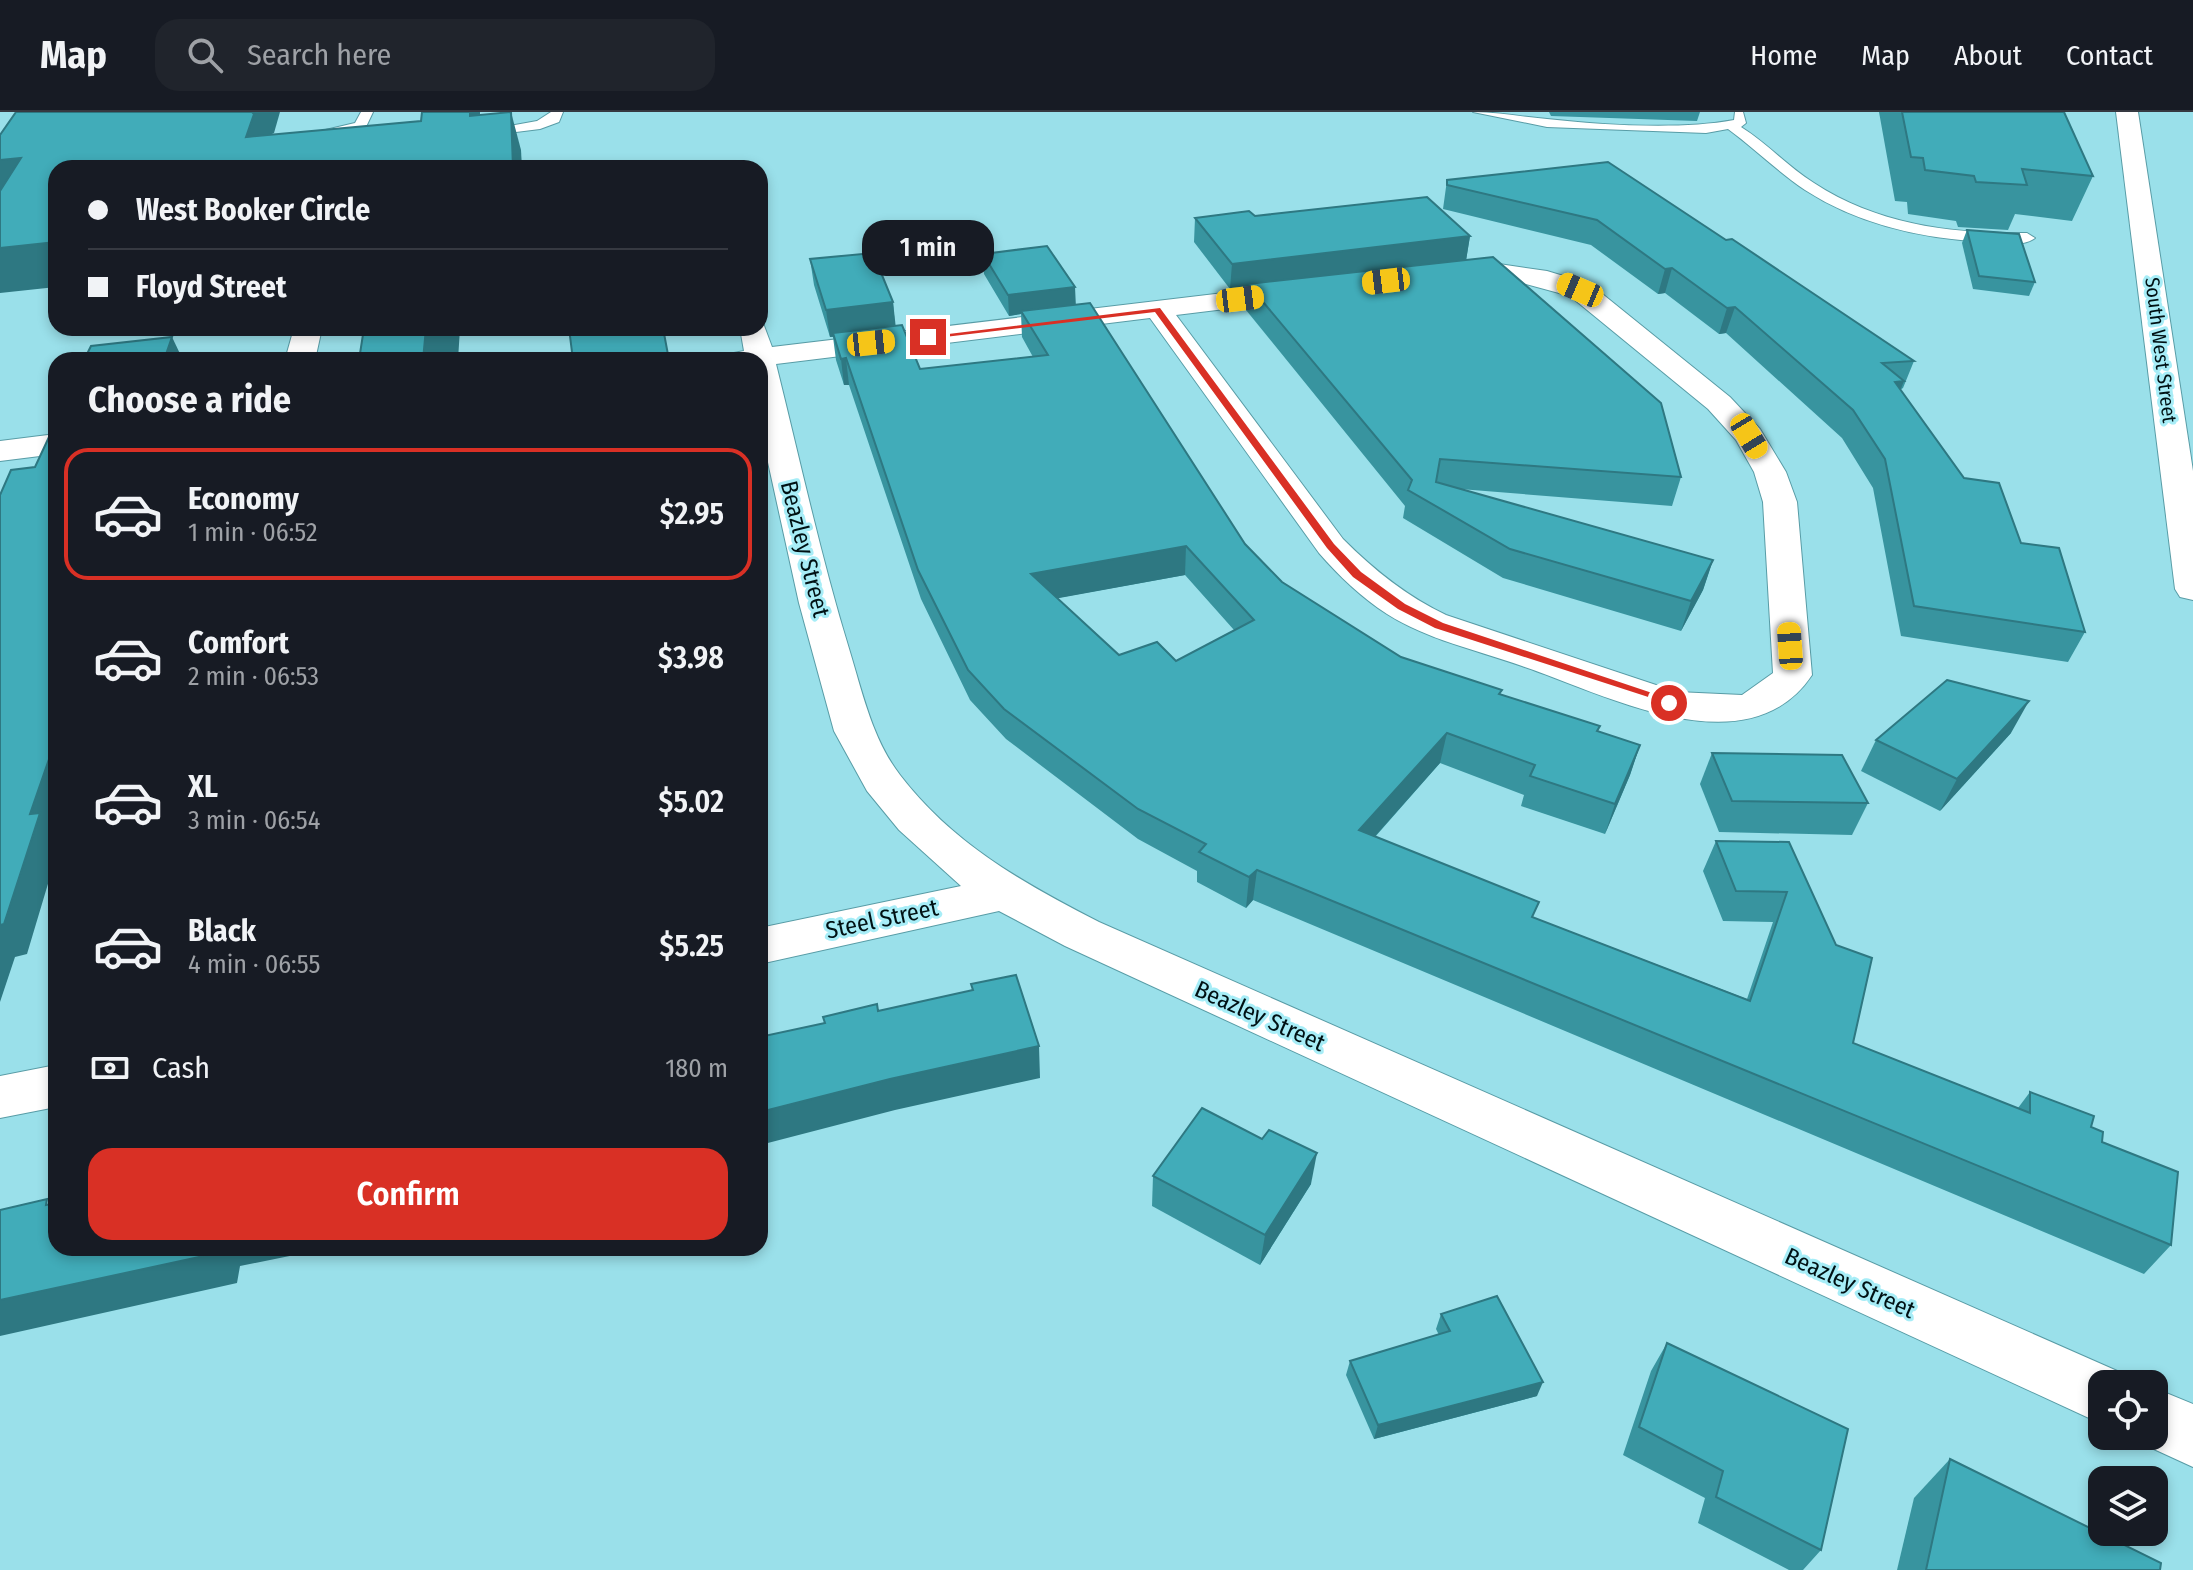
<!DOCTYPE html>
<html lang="en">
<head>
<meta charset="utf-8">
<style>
  :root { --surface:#171b24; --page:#20242c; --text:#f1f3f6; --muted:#9ea1a6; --line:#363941; --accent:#d93025 }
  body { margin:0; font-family:"Fira Sans Condensed",sans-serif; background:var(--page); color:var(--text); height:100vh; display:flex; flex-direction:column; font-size:30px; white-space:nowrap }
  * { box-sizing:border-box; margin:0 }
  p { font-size:26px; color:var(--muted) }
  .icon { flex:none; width:44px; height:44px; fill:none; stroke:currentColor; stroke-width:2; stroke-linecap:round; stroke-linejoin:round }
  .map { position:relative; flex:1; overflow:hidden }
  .side { position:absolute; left:48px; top:240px; width:720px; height:904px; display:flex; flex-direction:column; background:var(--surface); border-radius:24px; box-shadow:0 4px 12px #0003 }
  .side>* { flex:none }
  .hud { position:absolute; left:48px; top:48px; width:720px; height:176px; border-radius:24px; box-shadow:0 4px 12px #0003; display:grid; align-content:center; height:176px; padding:0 40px; background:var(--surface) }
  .controls { position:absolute; left:2088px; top:1258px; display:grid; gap:16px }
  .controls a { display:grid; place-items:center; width:80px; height:80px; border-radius:16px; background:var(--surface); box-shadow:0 4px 12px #0003; font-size:40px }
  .end { position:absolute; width:36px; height:36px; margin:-18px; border:10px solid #d93025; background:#fff; box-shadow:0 0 0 4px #fff }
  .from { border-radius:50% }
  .bubble { position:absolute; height:56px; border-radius:24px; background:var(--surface); box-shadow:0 4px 12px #0003; font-size:26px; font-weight:600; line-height:56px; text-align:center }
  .car { position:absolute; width:24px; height:48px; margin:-24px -12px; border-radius:10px; box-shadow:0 0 6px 2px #0007; background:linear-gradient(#f5c518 24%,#345 0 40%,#f5c518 0 76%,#345 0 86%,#f5c518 0) }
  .hud b { display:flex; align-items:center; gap:28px; height:76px; font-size:30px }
  .hud b+b { border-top:2px solid var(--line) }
  .hud i { width:20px; height:20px; background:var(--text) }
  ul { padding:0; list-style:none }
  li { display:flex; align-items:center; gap:24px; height:132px; margin:0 16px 12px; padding:0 24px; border:4px solid transparent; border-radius:24px }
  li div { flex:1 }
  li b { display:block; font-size:30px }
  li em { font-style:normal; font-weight:600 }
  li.active { border-color:var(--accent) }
  li>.icon { width:72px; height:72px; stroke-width:1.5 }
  h2 { padding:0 40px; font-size:36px; line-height:96px }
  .pay { display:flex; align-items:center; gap:20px; height:88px; padding:0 40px; font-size:30px }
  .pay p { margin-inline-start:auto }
  .cta { display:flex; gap:16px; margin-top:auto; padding:16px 40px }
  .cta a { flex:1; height:92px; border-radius:24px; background:var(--accent); color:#fff; font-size:32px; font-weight:600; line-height:92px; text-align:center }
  header { display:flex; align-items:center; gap:48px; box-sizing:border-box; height:112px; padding:0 40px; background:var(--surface); border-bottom:2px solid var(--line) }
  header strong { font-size:38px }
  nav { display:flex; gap:44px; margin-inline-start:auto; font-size:28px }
  .search { width:560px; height:72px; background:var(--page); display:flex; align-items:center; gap:20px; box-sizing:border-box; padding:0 28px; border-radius:24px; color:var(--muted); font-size:30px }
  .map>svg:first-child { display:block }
</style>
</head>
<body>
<header>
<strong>Map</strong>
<div class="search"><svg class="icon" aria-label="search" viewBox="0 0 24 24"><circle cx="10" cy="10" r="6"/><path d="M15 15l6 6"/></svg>Search here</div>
<nav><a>Home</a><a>Map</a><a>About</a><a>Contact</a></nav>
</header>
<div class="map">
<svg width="2193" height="1458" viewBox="0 0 2193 1458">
  <rect width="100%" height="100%" fill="#9ae0ea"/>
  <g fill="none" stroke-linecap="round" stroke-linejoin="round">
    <defs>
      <g id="service">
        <path d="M361,0H373L365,17L324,24L317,20L355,11Z"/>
        <path d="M551,0H563L559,10L540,17L483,24L476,20L537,9Z"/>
        <path d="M1473,0C1498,0 1522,5 1547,7C1602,13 1680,18 1734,8L1735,0H1743L1746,11L1741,15C1767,31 1788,55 1814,71C1878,113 1953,122 2027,121L2035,126C2024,135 2001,131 1987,130C1924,127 1859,113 1805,78C1778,60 1754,36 1728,17L1706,21L1547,15Z"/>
      </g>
      <g id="minor">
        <path d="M1499,152L1547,159L1590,172L1730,285L1760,317L1786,360L1797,390L1812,563C1748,659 1605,582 1522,554C1477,538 1428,528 1387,502C1361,485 1339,464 1319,441L1150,206L776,252C800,348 821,446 850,540C863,583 873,628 900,663C953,732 1023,771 1099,810L2124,1262L2128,1272H2102V1312L1065,834L999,799L760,852V816L961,774L899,718L867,679L834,619L799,491L760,314V248H724L729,242L744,239L740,216H760V210L763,211L772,235L1308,171L1318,173L1322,179L1318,185L1308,187L1176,203L1343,427C1374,458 1406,484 1446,503L1677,580L1742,583L1773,561L1763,390L1754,360L1736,328L1708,297L1570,184L1515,169L1448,170L1439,168L1435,162L1439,156Z"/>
        <path d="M294,216H322L315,248H285Z"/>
        <path d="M56,322V342L0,349V329Z"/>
        <path d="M56,953V995L0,1006V964Z"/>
        <path d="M2154,1276L2193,1292V1355L2132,1327L2131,1324H2154Z"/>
      </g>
      <path id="tertiary" d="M2116,0H2138L2193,359V488L2180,485L2175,477Z"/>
    </defs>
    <use href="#service" stroke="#589ca6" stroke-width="2"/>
    <use href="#minor" stroke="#589ca6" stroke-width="2"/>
    <use href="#tertiary" stroke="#589ca6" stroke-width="2"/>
    <use href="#service" fill="#fff" fill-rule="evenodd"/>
    <use href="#minor" fill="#fff" fill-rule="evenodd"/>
    <use href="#tertiary" fill="#fff" fill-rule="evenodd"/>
  </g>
  <g fill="#38949f" fill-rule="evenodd">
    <path d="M1549,0H1700L1697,9L1551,4Z"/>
    <path d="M1879,0H2064L2093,64L2072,109L2015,102L2008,118L1958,115L1956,109L1908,102L1907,90L1895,89Z"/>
    <path d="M1447,68L1726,128L1914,249L1903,276L1900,278L1964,366L2021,431L2085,520L2068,550L1901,524L1873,376L1842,326L1726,221L1719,222L1665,181L1658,182L1591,133L1443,97Z"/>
    <path d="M1255,104L1470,124L1466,148L1681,365L1672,394L1460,377L1713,448L1703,478L1681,519L1503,466L1403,406L1405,394L1246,198L1248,175L1230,177L1194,130L1195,106Z"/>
    <path d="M1967,118L2035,170L2029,184L1973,177L1962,131Z"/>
    <path d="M983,142L1075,192L1245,432L1282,470L1401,545L1598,620L1640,633L1630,663L1605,722L1521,694L1524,683L1440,651L1375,725L1535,806L1747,887L1773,810L1723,809L1703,759L1716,729L1789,730L1853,931L2018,996L2030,980L2091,1015L2171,1133L2144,1162L1253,788L1246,796L1197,770V759L1138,727L1006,627L970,588L921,487L849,273H844L836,248L833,225H830L814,173L810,147L893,190L895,214L920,257L1033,245L1022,225L1021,202L1009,204L984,162ZM1185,463L1234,518L1176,549L1119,543L1057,486Z"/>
    <path d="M2011,621L1940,699L1861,659L1876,628Z"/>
    <path d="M1712,641L1868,691L1852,723L1719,720L1700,672Z"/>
    <path d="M1153,1064L1311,1072L1260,1153L1152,1094Z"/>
    <path d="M1441,1202L1537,1284L1374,1327L1346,1263L1350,1249L1439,1223L1436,1217Z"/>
    <path d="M1667,1231L1821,1438L1803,1458H1789L1698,1411L1705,1386L1623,1343L1651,1259Z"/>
    <path d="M1950,1347L2160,1458H1897L1914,1386Z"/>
  </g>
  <g fill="#2e7882">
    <path d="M250,0H280L274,21L266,25H246Z"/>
    <path d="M470,0H480V13L434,18Z"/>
    <path d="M511,0L521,38L522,56H513Z"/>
    <path d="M21,46L0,87V48Z"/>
    <path d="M1470,124L1466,149L1248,172V175L1230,177L1232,152Z"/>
    <path d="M56,130V175L0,181V136Z"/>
    <path d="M1672,156L1665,181L1658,182L1665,157Z"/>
    <path d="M1075,175L1076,196L1021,199V202L1009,204L1008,183Z"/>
    <path d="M893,190L896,217L830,225L826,198Z"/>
    <path d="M1735,195L1726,221L1719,222L1727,196Z"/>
    <path d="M426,216H460L458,248H423Z"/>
    <path d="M172,225L183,248H164Z"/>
    <path d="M846,246L849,273H844L841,247Z"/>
    <path d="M1904,269L1893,297L1895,270Z"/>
    <path d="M1186,434L1185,463L1032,491L1031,462Z"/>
    <path d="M1713,448L1703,478L1681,519L1691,489Z"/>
    <path d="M2029,589L2011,621L1940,699L1957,667Z"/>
    <path d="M1447,621L1440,651L1353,749L1359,718Z"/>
    <path d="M56,627V716L54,722L56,725V745L27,842L15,845L0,890V813L30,702Z"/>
    <path d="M1640,633L1630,663L1605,722L1615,692Z"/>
    <path d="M1257,758L1253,788L1246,796L1249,765Z"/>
    <path d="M1039,934L1040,966L895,998L760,1033V1000L890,967Z"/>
    <path d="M1317,1041L1311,1072L1260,1153L1265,1123Z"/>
    <path d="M214,1136H329L240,1154L237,1171L0,1224V1188Z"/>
    <path d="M1543,1270L1537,1284L1374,1327L1378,1313Z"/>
  </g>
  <g fill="#41acb9" stroke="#2e7882" stroke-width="2" fill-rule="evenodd">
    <path d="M16,0H252L254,2L246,25L421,9L422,0H470V4L511,0L513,56H56V130L0,136V79L21,46L0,48V23Z"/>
    <path d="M1902,0H2064L2093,64L2022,57L2027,73L1976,70L1974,64L1925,58L1923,46L1911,45Z"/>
    <path d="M1608,50L1726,128L1732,127L1914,249L1882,251L1904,269L1895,270L1964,366L1999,371L2021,431L2059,436L2085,520L1914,494L1885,347L1853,298L1735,195L1727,196L1672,156L1665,157L1597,108L1447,73V68Z"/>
    <path d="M1427,85L1470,124L1232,152L1195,106L1249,99L1255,104Z"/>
    <path d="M1967,118L2019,122L2035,170L1979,164Z"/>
    <path d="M1047,134L1075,175L1008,183L983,142Z"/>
    <path d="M873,141L893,190L826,198L810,147Z"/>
    <path d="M1493,145L1661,291L1681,365L1440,347L1436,370L1713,448L1691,489L1510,437L1408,378L1412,368L1248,172Z"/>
    <path d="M1090,191L1245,432L1282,470L1401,545L1502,578L1499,582L1600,614L1597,619L1640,633L1615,692L1530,664L1535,653L1447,621L1359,718L1539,790L1532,805L1750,889L1787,780L1736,779L1716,729L1789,730L1836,833L1872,846L1853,931L2030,1001V980L2094,1004L2091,1015L2103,1020L2102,1030L2178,1060L2171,1133L1257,758L1249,765L1199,740L1206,732L1138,697L1004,597L968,558L918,458L846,246L841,247L833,221L902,213L920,257L1048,243L1021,199ZM1186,434L1254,508L1176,549L1157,530L1119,543L1031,462Z"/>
    <path d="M364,216H426L423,248H359Z"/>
    <path d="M569,216H663L669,248H573Z"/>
    <path d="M172,225L164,248H84L91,234Z"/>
    <path d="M56,310V627L30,702L40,701L4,812L0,813V383L11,358L35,355Z"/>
    <path d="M1947,568L2029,589L1957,667L1876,628Z"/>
    <path d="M1712,641L1842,643L1868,691L1732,689Z"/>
    <path d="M1016,863L1039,934L890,967L760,1000V925L825,911L823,905L877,892L878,899L973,878L971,872Z"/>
    <path d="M1202,996L1262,1027L1269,1018L1317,1041L1265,1123L1153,1064Z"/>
    <path d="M47,1087L46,1093L56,1091V1136H214L213,1142L0,1188V1098Z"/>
    <path d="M1497,1184L1543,1270L1378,1313L1350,1249L1450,1219L1441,1202Z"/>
    <path d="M1667,1231L1848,1317L1821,1438L1716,1385L1723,1359L1639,1315Z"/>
    <path d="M1950,1347L2161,1451L2160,1458H1926Z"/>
  </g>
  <path fill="#d93025" d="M1160,196L1334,432L1361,460L1405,492L1443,511L1673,588V593L1435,516L1398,497L1353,465L1327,436L1155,200L928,227L924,225Z"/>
  <g text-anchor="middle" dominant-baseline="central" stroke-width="6" stroke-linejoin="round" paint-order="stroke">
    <g font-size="20" fill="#001114" stroke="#a7edf7">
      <text transform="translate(2161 238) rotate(83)">South West Street</text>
    </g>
    <g font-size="24" fill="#001114" stroke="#a7edf7">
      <text transform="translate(805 437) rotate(76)">Beazley Street</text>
      <text transform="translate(882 807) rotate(-12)">Steel Street</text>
      <text transform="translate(1260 904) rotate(24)">Beazley Street</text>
      <text transform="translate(1850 1171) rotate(24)">Beazley Street</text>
    </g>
  </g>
</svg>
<div class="controls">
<a><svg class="icon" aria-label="locate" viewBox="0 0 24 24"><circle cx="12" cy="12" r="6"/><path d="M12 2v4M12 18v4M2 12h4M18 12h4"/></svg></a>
<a><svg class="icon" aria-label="layers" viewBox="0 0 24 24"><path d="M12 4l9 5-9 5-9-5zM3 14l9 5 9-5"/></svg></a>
</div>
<i class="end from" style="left:1669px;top:591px"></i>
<i class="end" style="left:928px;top:225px"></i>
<div class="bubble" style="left:862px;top:108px;width:132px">1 min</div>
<i class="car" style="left:1386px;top:169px;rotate:263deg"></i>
<i class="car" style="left:1580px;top:178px;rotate:293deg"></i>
<i class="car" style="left:1240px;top:187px;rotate:83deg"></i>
<i class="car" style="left:871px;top:231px;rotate:84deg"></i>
<i class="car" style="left:1749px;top:324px;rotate:149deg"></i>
<i class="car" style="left:1790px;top:534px;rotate:356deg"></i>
<div class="hud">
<b><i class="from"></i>West Booker Circle</b>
<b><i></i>Floyd Street</b>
</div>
<section class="side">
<h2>Choose a ride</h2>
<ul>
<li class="active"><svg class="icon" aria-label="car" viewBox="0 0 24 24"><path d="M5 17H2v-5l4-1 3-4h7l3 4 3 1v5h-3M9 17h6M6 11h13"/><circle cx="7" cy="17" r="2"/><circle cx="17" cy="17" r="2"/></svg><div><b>Economy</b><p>1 min · 06:52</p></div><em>$2.95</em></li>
<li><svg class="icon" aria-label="car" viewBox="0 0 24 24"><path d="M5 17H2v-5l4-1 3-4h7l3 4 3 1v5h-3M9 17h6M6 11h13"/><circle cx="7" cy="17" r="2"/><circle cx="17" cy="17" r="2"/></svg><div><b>Comfort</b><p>2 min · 06:53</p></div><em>$3.98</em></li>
<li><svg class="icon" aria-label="car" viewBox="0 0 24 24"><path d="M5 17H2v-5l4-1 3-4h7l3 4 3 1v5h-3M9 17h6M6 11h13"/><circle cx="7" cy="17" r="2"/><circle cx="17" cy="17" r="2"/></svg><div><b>XL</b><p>3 min · 06:54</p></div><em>$5.02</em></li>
<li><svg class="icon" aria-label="car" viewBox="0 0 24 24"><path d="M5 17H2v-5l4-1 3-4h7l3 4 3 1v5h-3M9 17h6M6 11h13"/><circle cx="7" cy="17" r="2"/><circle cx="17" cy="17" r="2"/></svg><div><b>Black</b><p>4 min · 06:55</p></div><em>$5.25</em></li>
</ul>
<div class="pay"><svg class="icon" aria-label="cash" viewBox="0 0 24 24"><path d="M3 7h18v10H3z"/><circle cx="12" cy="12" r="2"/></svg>Cash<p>180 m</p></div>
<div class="cta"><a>Confirm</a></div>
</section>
</div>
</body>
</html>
